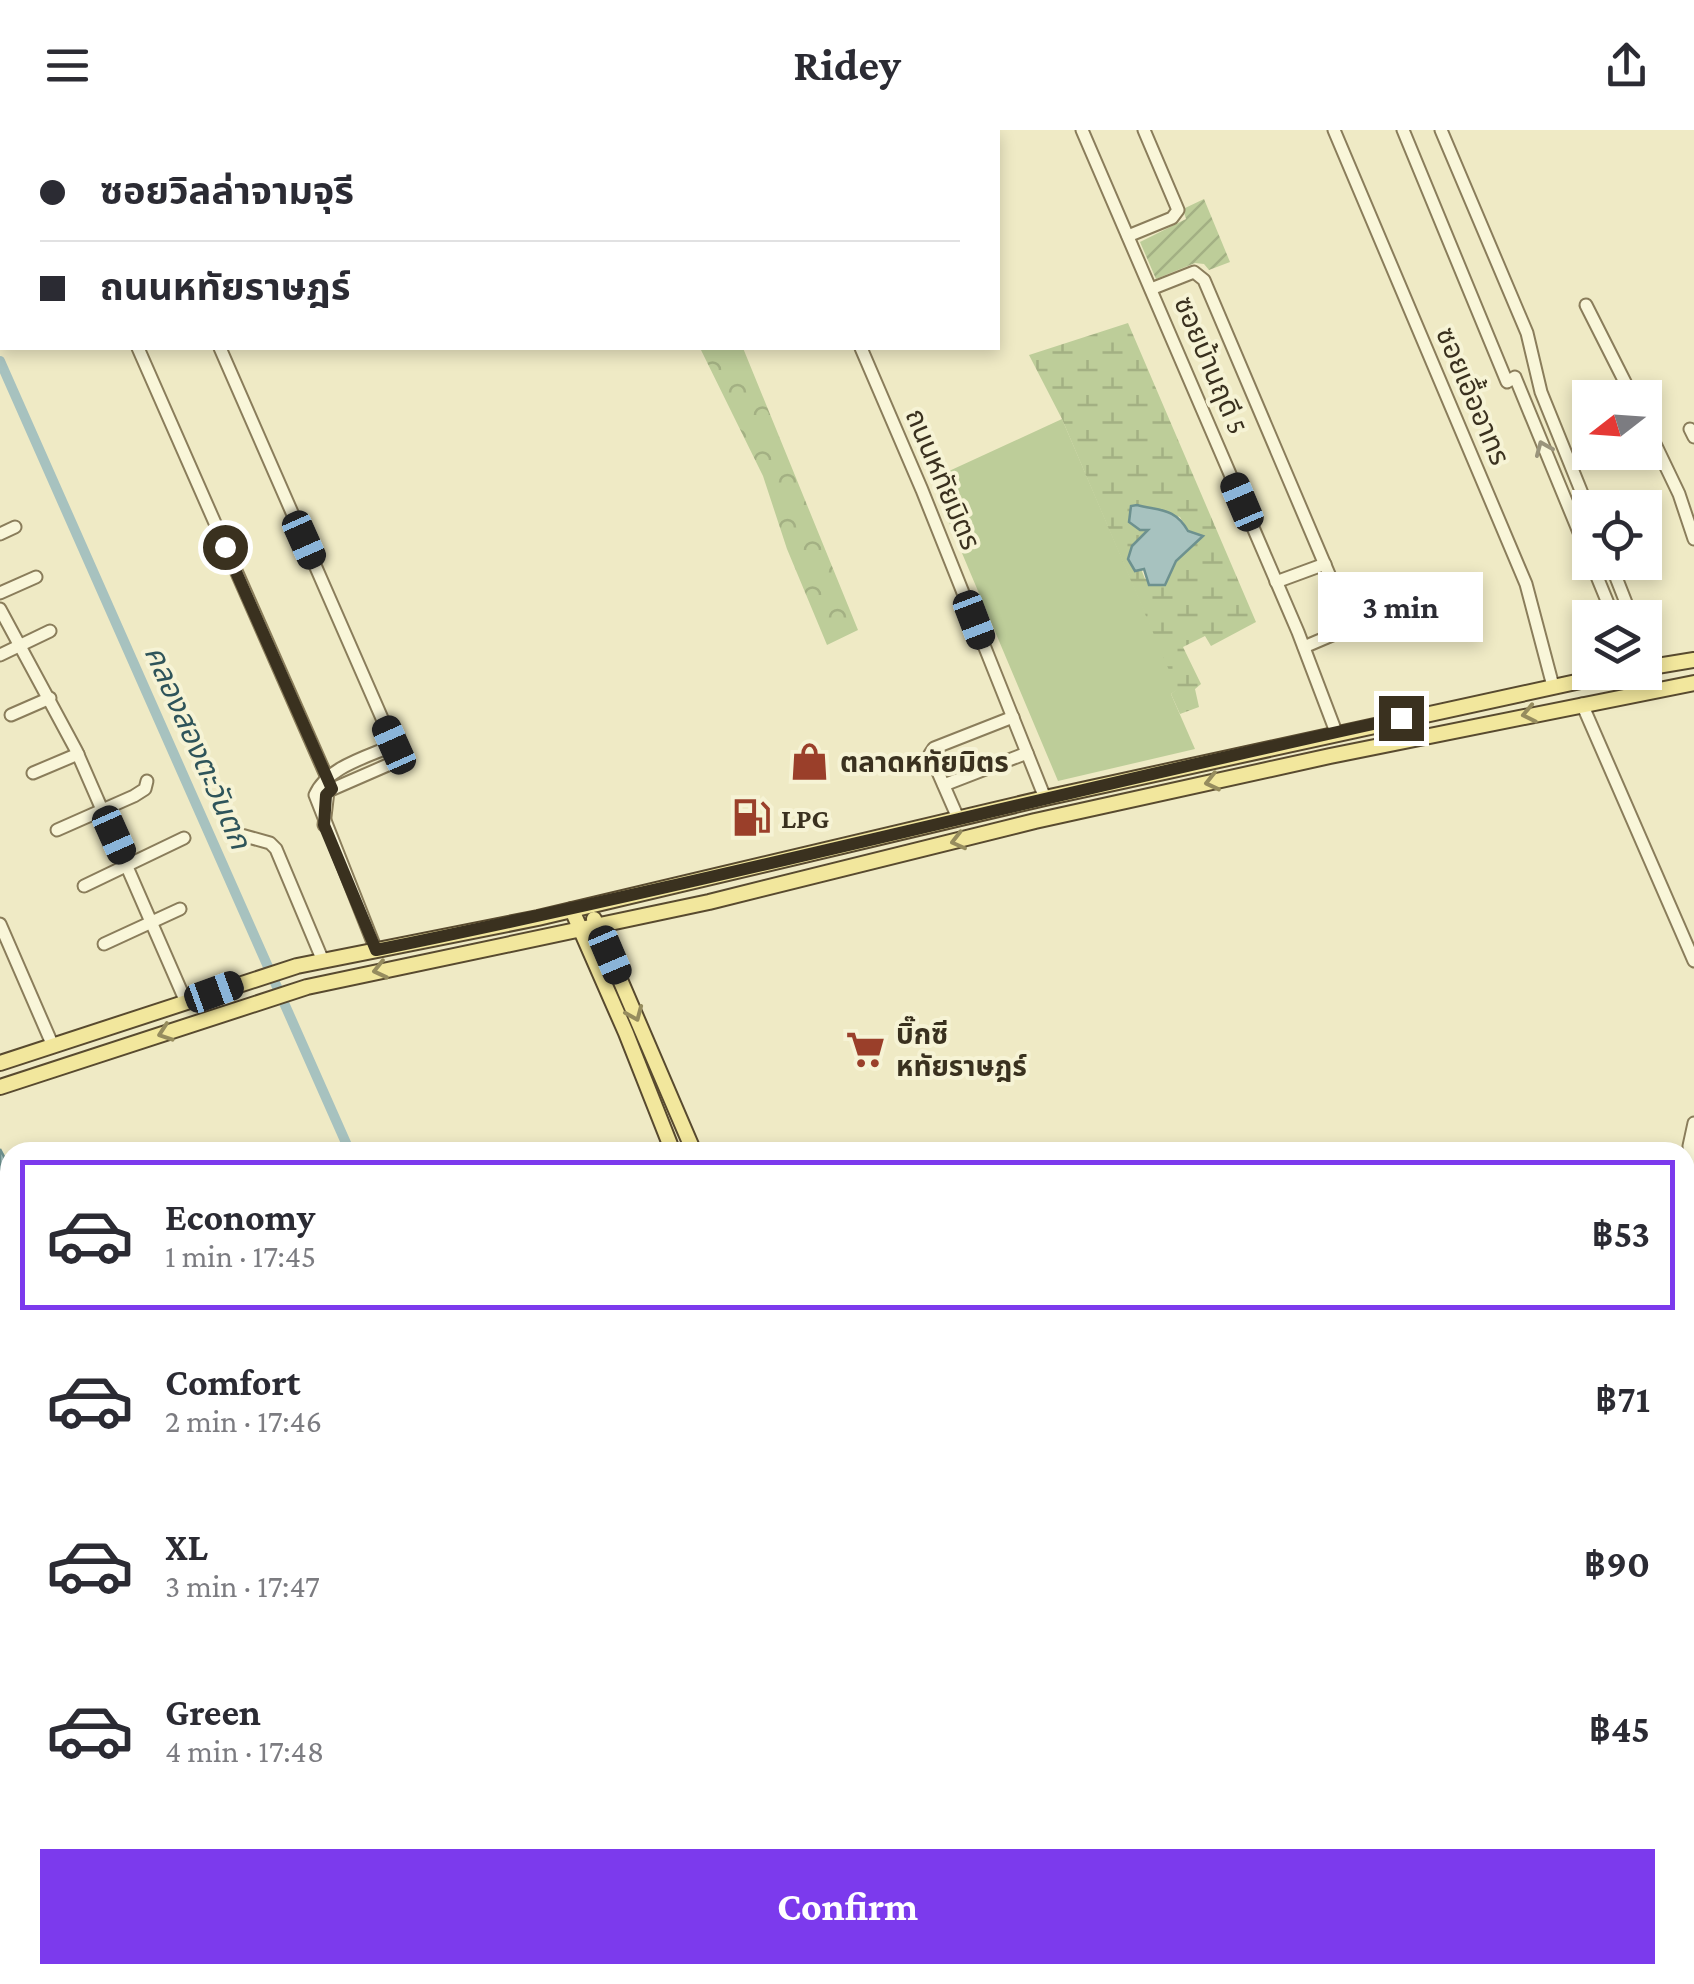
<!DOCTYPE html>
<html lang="en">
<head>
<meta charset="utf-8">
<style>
  :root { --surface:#fff; --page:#f7f7f7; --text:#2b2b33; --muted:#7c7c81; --line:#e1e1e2; --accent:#7c3aed }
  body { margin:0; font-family:"Crimson Pro","Noto Sans Thai",serif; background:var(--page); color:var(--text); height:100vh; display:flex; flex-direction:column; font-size:38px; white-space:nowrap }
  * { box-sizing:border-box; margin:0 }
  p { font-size:32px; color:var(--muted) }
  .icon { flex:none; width:55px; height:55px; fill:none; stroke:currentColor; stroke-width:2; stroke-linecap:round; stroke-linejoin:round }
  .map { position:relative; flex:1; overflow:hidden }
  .details { position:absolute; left:0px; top:1012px; width:1695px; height:842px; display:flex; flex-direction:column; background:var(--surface); border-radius:30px 30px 0 0; box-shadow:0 5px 15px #0003 }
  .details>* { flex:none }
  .hud { position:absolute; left:0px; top:0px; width:1000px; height:220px; box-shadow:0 5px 15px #0003; display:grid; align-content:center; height:220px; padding:0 40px; background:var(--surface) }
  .needle { width:65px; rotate:253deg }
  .buttons { position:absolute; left:1572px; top:250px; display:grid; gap:20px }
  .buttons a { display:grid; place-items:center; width:90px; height:90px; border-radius:0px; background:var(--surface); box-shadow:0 5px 15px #0003; font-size:50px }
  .end { position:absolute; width:45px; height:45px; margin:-22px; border:12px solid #3a311f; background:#fff; box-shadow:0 0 0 5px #fff }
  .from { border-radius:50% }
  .bubble { position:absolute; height:70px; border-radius:0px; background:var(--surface); box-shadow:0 5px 15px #0003; font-size:32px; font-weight:700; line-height:70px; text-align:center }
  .car { position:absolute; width:30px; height:60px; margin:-30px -15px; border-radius:12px; box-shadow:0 0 8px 2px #0007; background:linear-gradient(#222 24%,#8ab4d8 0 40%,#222 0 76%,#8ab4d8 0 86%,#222 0) }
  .hud b { display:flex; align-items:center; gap:35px; height:95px; font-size:38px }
  .hud b+b { border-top:2px solid var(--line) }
  .hud i { width:25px; height:25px; background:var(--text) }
  ul { padding:18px 0 0; list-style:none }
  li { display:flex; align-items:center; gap:30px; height:150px; margin:0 20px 15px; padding:0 20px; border:5px solid transparent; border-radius:0px }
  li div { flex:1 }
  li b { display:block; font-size:38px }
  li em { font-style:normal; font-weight:700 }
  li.current { border-color:var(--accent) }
  li>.icon { width:90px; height:90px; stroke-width:1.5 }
  .button { display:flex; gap:20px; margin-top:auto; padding:20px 40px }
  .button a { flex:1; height:115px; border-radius:0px; background:var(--accent); color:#fff; font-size:40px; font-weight:700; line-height:115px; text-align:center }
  header { display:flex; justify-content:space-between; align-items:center; height:130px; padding:0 40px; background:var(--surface); font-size:45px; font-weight:700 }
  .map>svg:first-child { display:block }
</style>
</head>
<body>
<header><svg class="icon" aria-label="menu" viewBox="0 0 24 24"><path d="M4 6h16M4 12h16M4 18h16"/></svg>Ridey<svg class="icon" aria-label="share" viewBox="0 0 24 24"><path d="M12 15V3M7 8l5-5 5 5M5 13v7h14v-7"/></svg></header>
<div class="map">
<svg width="1694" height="1854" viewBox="0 0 1694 1854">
  <defs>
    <pattern id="forest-crowns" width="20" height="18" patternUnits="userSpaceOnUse" patternTransform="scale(2.5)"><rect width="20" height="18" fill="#bdcd99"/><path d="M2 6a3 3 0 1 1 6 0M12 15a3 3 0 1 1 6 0" fill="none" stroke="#a3b083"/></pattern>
    <pattern id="wetland-marsh" width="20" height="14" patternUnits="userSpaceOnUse" patternTransform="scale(2.5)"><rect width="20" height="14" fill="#bdcd99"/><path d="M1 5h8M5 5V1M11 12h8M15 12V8" fill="none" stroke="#a3b083"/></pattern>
    <pattern id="park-tufts" width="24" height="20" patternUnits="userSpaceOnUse" patternTransform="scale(2.5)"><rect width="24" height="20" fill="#bdcd99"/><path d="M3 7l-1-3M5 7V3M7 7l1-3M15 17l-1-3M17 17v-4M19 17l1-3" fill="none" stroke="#a3b083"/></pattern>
    <pattern id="garden-furrows" width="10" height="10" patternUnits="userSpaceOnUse" patternTransform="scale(2.5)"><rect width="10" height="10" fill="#bdcd99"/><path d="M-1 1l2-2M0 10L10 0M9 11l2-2" fill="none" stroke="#a3b083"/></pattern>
  </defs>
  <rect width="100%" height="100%" fill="#efeac5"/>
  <path fill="#bdcd99" d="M1062,289L1178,559L1171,564L1195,619L1058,651L935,359L936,347Z"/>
  <path fill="url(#forest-crowns)" d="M700,218H743L858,500L827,515L787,419L763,346Z"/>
  <path fill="url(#wetland-marsh)" fill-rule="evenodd" d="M1128,193L1256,492L1211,516L1205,506L1183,517L1201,554L1195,559L1199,577L1180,584L1171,564L1177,559L1062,289L1029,225ZM1154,379L1180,387L1188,401L1202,407L1175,431L1174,438L1145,449L1132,416L1149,399Z"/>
  <path fill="url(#park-tufts)" d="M850,1845H1004L1007,1854H853Z"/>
  <path fill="url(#garden-furrows)" d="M1204,69L1230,132L1209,140L1204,134L1195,133L1156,149L1140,112L1186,89L1183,79Z"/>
  <g fill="#a7c2bf" stroke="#6d918f" stroke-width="2.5">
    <path d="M1137,375C1161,381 1175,378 1188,401L1203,406L1176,431L1165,455H1149L1144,439L1135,441L1128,429L1132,416L1148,400H1140L1129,392L1131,376Z"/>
    <path d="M0,1019L10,1038V1091L0,1095Z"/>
    <path d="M10,1123V1177L0,1180V1127Z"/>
  </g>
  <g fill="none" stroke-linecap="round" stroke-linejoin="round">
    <g stroke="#a7c2bf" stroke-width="10">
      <path d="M0,231L350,1022"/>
      <path d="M709,1845L712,1854"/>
    </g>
    <defs>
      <g id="minor">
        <path d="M42,0L44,2"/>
        <path d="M125,0L126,2"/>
        <path d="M768,0L769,2"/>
        <path d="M1082,0L1298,502L1336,602"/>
        <path d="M1334,0L1526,454L1553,556"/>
        <path d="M1403,0L1507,252L1515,247L1590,429"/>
        <path d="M1441,0L1527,203L1541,262L1590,383"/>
        <path d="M1128,106L1172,88L1178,80L1144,0"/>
        <path d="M1151,159L1194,142L1204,150L1351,496"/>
        <path d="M1586,175L1633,268"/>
        <path d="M138,218L332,659"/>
        <path d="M220,218L395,618L396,625L390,634L328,661L324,695"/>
        <path d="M861,218L922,360L1045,668"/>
        <path d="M1645,293L1679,364L1694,409"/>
        <path d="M1690,299L1694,307"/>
        <path d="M0,404L15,397"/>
        <path d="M1591,432L1614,488"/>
        <path d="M1610,432L1632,488"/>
        <path d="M1276,452L1325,434"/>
        <path d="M0,463L36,447"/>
        <path d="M0,479L76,620L186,872"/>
        <path d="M1304,517L1372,488"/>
        <path d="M0,525L50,501"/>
        <path d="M1582,574L1694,831"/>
        <path d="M11,585L50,568"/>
        <path d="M33,643L78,624"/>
        <path d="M944,655L1027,623"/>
        <path d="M958,688L930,624L934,618L1013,587"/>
        <path d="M57,700L134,666L145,659L147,651"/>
        <path d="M234,703L270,713L276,719L323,831"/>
        <path d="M84,756L184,708"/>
        <path d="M0,794L53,916"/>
        <path d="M104,814L180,779"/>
        <path d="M376,820L315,665C327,637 367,627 394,615"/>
        <path d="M1694,993L1689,1016L1694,1058"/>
        <path d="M1685,1233L1690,1231"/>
        <path d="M1694,1284L1685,1286L1694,1314"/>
        <path d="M0,1331L10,1328"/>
        <path d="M0,1343L10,1374"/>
        <path d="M0,1412L10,1409"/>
        <path d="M0,1422L10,1419"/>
        <path d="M1685,1426L1694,1429"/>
        <path d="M0,1490L10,1518"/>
        <path d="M1685,1511L1694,1506"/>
        <path d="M1685,1585L1694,1582"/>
        <path d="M1685,1636L1694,1633"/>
        <path d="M0,1645L10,1673"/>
        <path d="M1685,1696L1694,1694"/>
        <path d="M1685,1809L1694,1806"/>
        <path d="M1685,1820L1694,1817"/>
        <path d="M0,1823L10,1819"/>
        <path d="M90,1845L93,1854"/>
        <path d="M149,1845L152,1854"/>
        <path d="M209,1845L212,1854"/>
        <path d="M636,1845L639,1854"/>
        <path d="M1377,1845L1380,1854"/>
        <path d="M1430,1845L1432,1854"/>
        <path d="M1483,1845L1486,1854"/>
        <path d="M1538,1845L1541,1854"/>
        <path d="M1323,1846L1325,1854"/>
        <path d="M33,1849L34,1854"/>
        <path d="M756,1850L761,1845"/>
        <path d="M259,1854L287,1845"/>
        <path d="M1156,1854L1186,1845"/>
        <path d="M1557,1854L1585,1845"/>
        <path d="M1587,1854L1612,1845"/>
      </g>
      <g id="major">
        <path d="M1645,538L1694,530"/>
        <path d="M572,780L626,903L673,1022"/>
        <path d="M594,789L694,1022"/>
        <path d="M0,933L297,836L538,788L1045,668L1622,542"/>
        <path d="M0,957L307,857L709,772L1035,691L1330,626L1694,553"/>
        <path d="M1016,1845L1019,1854"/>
        <path d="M1035,1845L1039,1854"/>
      </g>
    </defs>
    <use href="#minor" stroke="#8a7d5b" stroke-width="15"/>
    <use href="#major" stroke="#584a2f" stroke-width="18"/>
    <use href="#minor" stroke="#f9f6d9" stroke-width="11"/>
    <use href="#major" stroke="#f2e79d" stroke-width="14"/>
  </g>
  <defs><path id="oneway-chevron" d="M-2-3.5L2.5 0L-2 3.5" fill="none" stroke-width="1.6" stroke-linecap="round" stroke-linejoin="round" transform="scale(2.5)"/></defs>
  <use stroke="#9a947c" href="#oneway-chevron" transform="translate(1543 318) rotate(-113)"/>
  <g stroke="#968c5e">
    <use href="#oneway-chevron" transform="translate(1529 584) rotate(168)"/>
    <use href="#oneway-chevron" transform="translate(1212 652) rotate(167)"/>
    <use href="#oneway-chevron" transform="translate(958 711) rotate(166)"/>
    <use href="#oneway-chevron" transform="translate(380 840) rotate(167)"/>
    <use href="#oneway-chevron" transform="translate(635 884) rotate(67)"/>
    <use href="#oneway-chevron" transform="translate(165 903) rotate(161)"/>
  </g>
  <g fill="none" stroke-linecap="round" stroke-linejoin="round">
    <path stroke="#3a311f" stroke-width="12" d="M225,417L332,659L326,665L324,695L376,820C720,750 1059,662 1401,588"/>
  </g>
  <defs>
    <symbol id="shop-bare" viewBox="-9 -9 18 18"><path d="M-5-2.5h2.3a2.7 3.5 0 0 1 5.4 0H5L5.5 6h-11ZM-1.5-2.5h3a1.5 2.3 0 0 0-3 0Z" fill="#9a3f2a" stroke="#f6f3d5" stroke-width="2.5" paint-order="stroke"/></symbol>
    <symbol id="fuel-bare" viewBox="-9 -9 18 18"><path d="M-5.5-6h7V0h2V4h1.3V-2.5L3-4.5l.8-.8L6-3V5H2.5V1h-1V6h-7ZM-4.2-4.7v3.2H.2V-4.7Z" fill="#9a3f2a" stroke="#f6f3d5" stroke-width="2.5" paint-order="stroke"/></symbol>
    <symbol id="supermarket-bare" viewBox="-9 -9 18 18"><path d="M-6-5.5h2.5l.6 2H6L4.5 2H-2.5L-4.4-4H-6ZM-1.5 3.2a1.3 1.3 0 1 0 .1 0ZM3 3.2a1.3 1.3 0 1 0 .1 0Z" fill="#9a3f2a" stroke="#f6f3d5" stroke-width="2.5" paint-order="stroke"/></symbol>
  </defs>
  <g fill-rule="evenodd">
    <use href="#shop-bare" x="782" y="604" width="55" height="55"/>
    <use href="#fuel-bare" x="724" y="660" width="55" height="55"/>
    <use href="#supermarket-bare" x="838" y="892" width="55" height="55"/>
  </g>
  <g text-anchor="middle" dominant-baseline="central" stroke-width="8" stroke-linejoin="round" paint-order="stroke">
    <g font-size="28" fill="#3a311f" stroke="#f6f3d5">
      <text transform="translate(1211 235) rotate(67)">ซอยบ้านฤดี 5</text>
      <text transform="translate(1473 266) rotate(67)">ซอยเอื้ออาทร</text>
      <text transform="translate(943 349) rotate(67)">ถนนหทัยมิตร</text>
    </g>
    <g font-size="28" font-weight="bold" fill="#3a311f" stroke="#f6f3d5" text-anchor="start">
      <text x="840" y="632">ตลาดหทัยมิตร</text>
      <text x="781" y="688">LPG</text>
      <text x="896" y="904">บิ๊กซี<tspan x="896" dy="32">หทัยราษฎร์</tspan></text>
    </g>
    <g font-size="30" font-style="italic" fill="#2e545a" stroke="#f6f3d5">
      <text transform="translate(198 617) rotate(66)">คลองสองตะวันตก</text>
    </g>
  </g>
</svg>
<div class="buttons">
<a><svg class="needle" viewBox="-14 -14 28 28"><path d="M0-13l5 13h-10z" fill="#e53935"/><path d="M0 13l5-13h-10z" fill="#7c7c81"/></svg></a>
<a><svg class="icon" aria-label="locate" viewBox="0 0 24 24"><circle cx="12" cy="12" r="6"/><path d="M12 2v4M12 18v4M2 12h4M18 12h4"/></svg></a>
<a><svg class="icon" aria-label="layers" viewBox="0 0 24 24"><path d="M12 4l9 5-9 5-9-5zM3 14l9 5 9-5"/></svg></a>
</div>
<i class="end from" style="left:225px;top:417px"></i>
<i class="end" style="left:1401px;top:588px"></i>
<div class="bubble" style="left:1318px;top:442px;width:165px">3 min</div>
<i class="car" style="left:1242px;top:372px;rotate:337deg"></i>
<i class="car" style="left:304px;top:410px;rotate:156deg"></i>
<i class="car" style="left:974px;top:490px;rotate:159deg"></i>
<i class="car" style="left:394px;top:615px;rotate:336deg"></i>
<i class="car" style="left:114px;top:705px;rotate:156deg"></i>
<i class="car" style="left:610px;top:825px;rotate:157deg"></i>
<i class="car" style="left:214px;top:862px;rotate:70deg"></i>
<div class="hud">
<b><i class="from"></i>ซอยวิลล่าจามจุรี</b>
<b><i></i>ถนนหทัยราษฎร์</b>
</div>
<section class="details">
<ul>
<li class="current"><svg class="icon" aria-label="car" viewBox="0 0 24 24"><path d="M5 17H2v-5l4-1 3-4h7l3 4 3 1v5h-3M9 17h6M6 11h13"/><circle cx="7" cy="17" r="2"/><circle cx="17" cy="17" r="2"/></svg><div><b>Economy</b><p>1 min · 17:45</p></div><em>฿53</em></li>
<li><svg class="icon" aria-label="car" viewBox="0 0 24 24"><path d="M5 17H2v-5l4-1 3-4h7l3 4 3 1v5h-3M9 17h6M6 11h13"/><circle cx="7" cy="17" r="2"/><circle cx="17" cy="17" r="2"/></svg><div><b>Comfort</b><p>2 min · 17:46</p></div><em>฿71</em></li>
<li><svg class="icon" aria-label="car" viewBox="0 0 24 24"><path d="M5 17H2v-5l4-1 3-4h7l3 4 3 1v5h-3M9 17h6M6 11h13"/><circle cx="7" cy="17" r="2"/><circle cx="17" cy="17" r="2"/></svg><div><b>XL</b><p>3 min · 17:47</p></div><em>฿90</em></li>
<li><svg class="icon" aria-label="car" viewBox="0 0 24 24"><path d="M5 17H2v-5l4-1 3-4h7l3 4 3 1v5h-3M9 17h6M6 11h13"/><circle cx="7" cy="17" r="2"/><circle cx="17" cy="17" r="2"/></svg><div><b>Green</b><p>4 min · 17:48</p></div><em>฿45</em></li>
</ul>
<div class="button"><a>Confirm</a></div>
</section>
</div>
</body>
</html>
